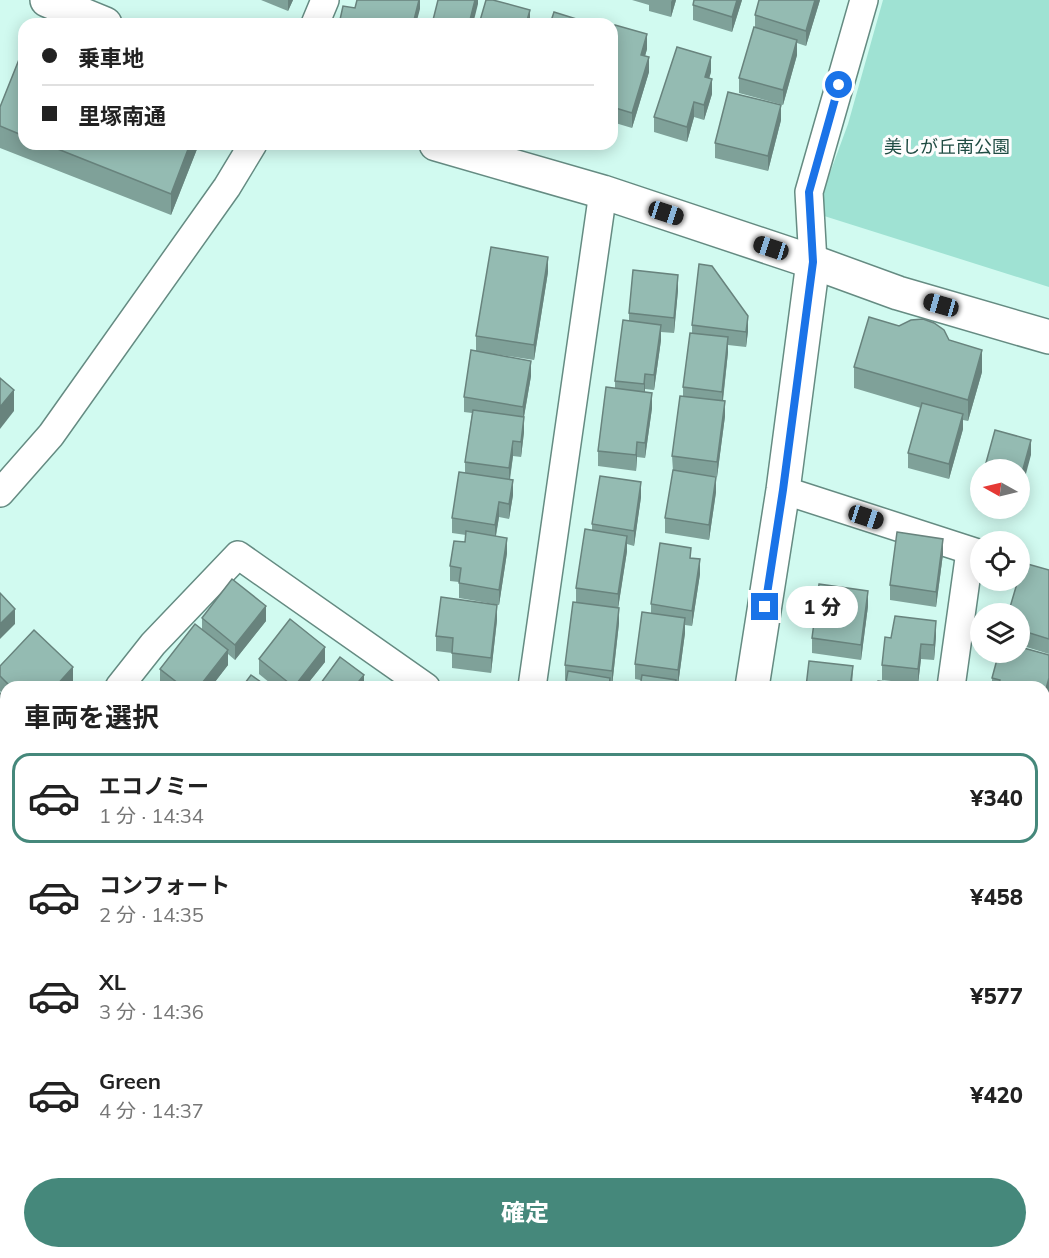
<!DOCTYPE html>
<html lang="ja">
<head>
<meta charset="utf-8">
<style>
  :root { --surface:#fff; --page:#f6f6f6; --text:#222; --muted:#767676; --line:#e0e0e0; --accent:#45887b }
  body { margin:0; font-family:Mulish,"Noto Sans JP",sans-serif; background:var(--page); color:var(--text); height:100vh; display:flex; flex-direction:column; font-size:22px; white-space:nowrap }
  * { box-sizing:border-box; margin:0 }
  p { font-size:20px; color:var(--muted) }
  .icon { flex:none; width:33px; height:33px; fill:none; stroke:currentColor; stroke-width:2; stroke-linecap:round; stroke-linejoin:round }
  .map { position:relative; flex:1; overflow:hidden }
  .drawer { position:absolute; left:0px; top:681px; width:1050px; height:578px; display:flex; flex-direction:column; background:var(--surface); border-radius:18px 18px 0 0; box-shadow:0 3px 15px #0003 }
  .drawer>* { flex:none }
  .top-card { position:absolute; left:18px; top:18px; width:600px; height:132px; border-radius:18px; box-shadow:0 3px 15px #0003; display:grid; align-content:center; height:132px; padding:0 24px; background:var(--surface) }
  .needle { width:39px; rotate:278deg }
  .fabs { position:absolute; left:970px; top:459px; display:grid; gap:12px }
  .fabs a { display:grid; place-items:center; width:60px; height:60px; border-radius:50%; background:var(--surface); box-shadow:0 3px 15px #0003; font-size:30px }
  .end { position:absolute; width:27px; height:27px; margin:-14px; border:8px solid #1a73e8; background:#fff; box-shadow:0 0 0 3px #fff }
  .from { border-radius:50% }
  .bubble { position:absolute; height:42px; border-radius:21px; background:var(--surface); box-shadow:0 3px 15px #0003; font-size:20px; font-weight:800; line-height:42px; text-align:center }
  .car { position:absolute; width:18px; height:36px; margin:-18px -9px; border-radius:8px; box-shadow:0 0 4px 2px #0007; background:linear-gradient(#222 24%,#8ab4d8 0 40%,#222 0 76%,#8ab4d8 0 86%,#222 0) }
  .top-card b { display:flex; align-items:center; gap:21px; height:57px; font-size:22px }
  .top-card b+b { border-top:2px solid var(--line) }
  .top-card i { width:15px; height:15px; background:var(--text) }
  ul { padding:0; list-style:none }
  li { display:flex; align-items:center; gap:18px; height:90px; margin:0 12px 9px; padding:0 12px; border:3px solid transparent; border-radius:18px }
  li div { flex:1 }
  li b { display:block; font-size:22px }
  li em { font-style:normal; font-weight:800 }
  li.current { border-color:var(--accent) }
  li>.icon { width:54px; height:54px; stroke-width:1.5 }
  h2 { padding:0 24px; font-size:27px; line-height:72px }
  .primary-button { display:flex; gap:12px; margin-top:auto; padding:12px 24px }
  .primary-button a { flex:1; height:69px; border-radius:36px; background:var(--accent); color:#fff; font-size:24px; font-weight:800; line-height:69px; text-align:center }
  .map>svg:first-child { display:block }
</style>
</head>
<body>
<div class="map">
<svg width="1049" height="1258" viewBox="0 0 1049 1258">
  <rect width="100%" height="100%" fill="#d1faf0"/>
  <path fill="#9fe2d3" d="M883,0H1049V287L821,215L820,200L848,124Z"/>
  <g fill="none" stroke-linecap="round" stroke-linejoin="round">
    <defs>
      <path id="lane" d="M934,1258L954,1252"/>
      <g id="street">
        <path d="M315,24L325,0"/>
        <path d="M813,262L809,192L864,0"/>
        <path d="M783,490L981,554"/>
        <path d="M0,493L51,435L227,187L253,144"/>
        <path d="M119,687L153,644L238,555L426,687"/>
        <path d="M532,687L603,192"/>
        <path d="M951,687L970,551"/>
        <path d="M1044,765L1049,767"/>
        <path d="M0,814L6,808"/>
        <path d="M0,872L6,878"/>
        <path d="M1044,960L1049,961"/>
        <path d="M0,1147L6,1154"/>
        <path d="M1044,1159L1049,1161"/>
        <path d="M100,1252L105,1258"/>
        <path d="M329,1258L333,1252"/>
      </g>
      <g id="secondary">
        <path d="M47,0L105,24"/>
        <path d="M436,144L603,192L813,262L898,293L1049,337"/>
        <path d="M752,687L783,490L813,262"/>
        <path d="M588,1258L591,1252"/>
      </g>
    </defs>
    <use href="#lane" stroke="#658b82" stroke-width="16"/>
    <use href="#street" stroke="#658b82" stroke-width="30"/>
    <use href="#secondary" stroke="#658b82" stroke-width="36"/>
    <use href="#lane" stroke="#fff" stroke-width="14"/>
    <use href="#street" stroke="#fff" stroke-width="27"/>
    <use href="#secondary" stroke="#fff" stroke-width="33"/>
  </g>
  <g fill="#7fa199">
    <path d="M261,0H293L288,11Z"/>
    <path d="M632,0H676L671,17L649,11V5Z"/>
    <path d="M694,0H742L732,32L693,20V5Z"/>
    <path d="M820,0L806,46L797,43V55L783,105L739,93V78L755,28V15Z"/>
    <path d="M612,36L647,49L645,56L649,72L632,128L612,122Z"/>
    <path d="M24,47V144H199L171,215L0,148V107Z"/>
    <path d="M711,72L709,78L712,94L704,120L694,117L687,142L654,132V117Z"/>
    <path d="M781,120L768,171L715,158V143Z"/>
    <path d="M548,272L534,360L481,352L531,376L524,417V432L521,457L513,456L510,480L513,495L509,519L499,517L496,536L507,553L499,605L459,598V582L450,581V566L465,542L466,535L452,533V518L465,473V462L472,413L464,412V397L476,351V336Z"/>
    <path d="M678,290L674,333L661,332V340L654,390L645,389V392L652,408L645,458L637,457L636,471L598,466V451L615,388V381L629,321V313Z"/>
    <path d="M692,325L748,331L746,347L728,345V352L723,401L725,416L717,477L712,476L716,492L709,540L665,533V518L673,471L672,456L683,396V387L692,333Z"/>
    <path d="M949,340L982,372L968,421L963,420V429L949,479L908,468V453L921,408L854,388V367Z"/>
    <path d="M641,497L634,546L627,544V551L618,608L619,623L612,686H610V687L565,680V665L576,603V588L592,530V524Z"/>
    <path d="M943,554L936,607L890,600V585Z"/>
    <path d="M691,558L700,574L692,626L685,625V633L678,685H676V687L635,679V664L651,613V604Z"/>
    <path d="M1049,570V654L1020,645V614Z"/>
    <path d="M868,606L861,660L812,653V638Z"/>
    <path d="M202,618L266,621L235,660L228,654V665L211,687H164L160,684V669L202,630Z"/>
    <path d="M497,620L491,673L452,668V653L436,651V636Z"/>
    <path d="M936,636L934,660L921,659L918,684L882,680V665L891,638Z"/>
    <path d="M1020,647L1049,655V693L1044,711V687H992V678L999,652H1020Z"/>
    <path d="M259,659L325,662L305,687H275L259,674Z"/>
    <path d="M0,676L73,682L69,687H6V697L0,691Z"/>
    <path d="M1049,865V921L1044,919V883Z"/>
    <path d="M0,916L6,936V992L0,986Z"/>
    <path d="M1044,966L1049,968V1044L1044,1043Z"/>
    <path d="M6,1038V1098L0,1092V1044Z"/>
    <path d="M143,1252H171L165,1258H148Z"/>
    <path d="M247,1252H274L268,1258H252Z"/>
    <path d="M404,1252H425L421,1258H413Z"/>
    <path d="M457,1252H516L513,1258H466Z"/>
  </g>
  <g fill="#68837d">
    <path d="M288,0H293L288,11Z"/>
    <path d="M419,0H420V9L416,24H413Z"/>
    <path d="M475,0H478V4L473,24H469Z"/>
    <path d="M672,0H676L671,17V2Z"/>
    <path d="M737,0H742L732,32V17Z"/>
    <path d="M815,0H820L806,46V31Z"/>
    <path d="M530,10V24H526Z"/>
    <path d="M647,34V49L641,70V55Z"/>
    <path d="M797,40V55L783,105V90Z"/>
    <path d="M649,57V72L632,128V113Z"/>
    <path d="M711,57V72L705,92V77Z"/>
    <path d="M712,79V94L704,120V105Z"/>
    <path d="M694,102V117L687,142V127Z"/>
    <path d="M781,105V120L768,171V156Z"/>
    <path d="M190,144H199L171,215V194Z"/>
    <path d="M548,257V272L534,360V345Z"/>
    <path d="M678,275V290L674,333V318Z"/>
    <path d="M748,316V331L746,347V332Z"/>
    <path d="M661,325V340L654,390V375Z"/>
    <path d="M728,337V352L722,407V392Z"/>
    <path d="M982,350V372L968,421V400Z"/>
    <path d="M531,361V376L523,422V407Z"/>
    <path d="M645,374V389L644,399V384Z"/>
    <path d="M14,390V411L0,429V407Z"/>
    <path d="M652,393V408L645,458V443Z"/>
    <path d="M725,401V416L717,477V462Z"/>
    <path d="M963,414V429L949,479V464Z"/>
    <path d="M524,417V432L521,457V442Z"/>
    <path d="M1031,440V455L1020,496V480Z"/>
    <path d="M513,441V456L509,483V468Z"/>
    <path d="M637,442V457L636,471V455Z"/>
    <path d="M716,477V492L709,540V525Z"/>
    <path d="M513,480V495L509,519V504Z"/>
    <path d="M641,482V497L634,546V531Z"/>
    <path d="M499,502V517L495,540V525Z"/>
    <path d="M627,536V551L618,609V594Z"/>
    <path d="M507,538V553L499,605V590Z"/>
    <path d="M943,539V554L936,607V592Z"/>
    <path d="M700,559V574L692,626V611Z"/>
    <path d="M868,591V606L861,660V645Z"/>
    <path d="M497,605V620L491,673V658Z"/>
    <path d="M266,606V621L235,660V645Z"/>
    <path d="M619,608V623L612,686V671Z"/>
    <path d="M15,609V624L0,639V624Z"/>
    <path d="M685,618V633L678,685V670Z"/>
    <path d="M936,621V636L934,660V645Z"/>
    <path d="M921,644V659L918,684V669Z"/>
    <path d="M325,647V662L305,687H294Z"/>
    <path d="M228,650V665L211,687H199Z"/>
    <path d="M853,666L852,687H850Z"/>
    <path d="M73,667V682L69,687H55Z"/>
    <path d="M364,675V687H355Z"/>
    <path d="M1049,678V693L1044,711V696Z"/>
    <path d="M6,725V740L0,746V731Z"/>
    <path d="M6,922V937L0,943V927Z"/>
    <path d="M1049,1047V1062L1044,1081V1066Z"/>
    <path d="M6,1194V1209L0,1215V1200Z"/>
    <path d="M52,1252H61V1258H46Z"/>
    <path d="M157,1252H171L165,1258H157Z"/>
    <path d="M259,1252H274L268,1258H259Z"/>
    <path d="M419,1252H425L421,1258H419Z"/>
    <rect x="480" y="1252" width="5" height="6"/>
    <path d="M507,1252H516L513,1258H506Z"/>
  </g>
  <g fill="#94bbb2" stroke="#68837d" stroke-width="1.5">
    <path d="M357,0H419L413,24H339L343,6L355,8Z"/>
    <path d="M438,0H475L469,24H432Z"/>
    <path d="M486,0H493L530,10L526,24H479Z"/>
    <path d="M694,0H737L732,17L693,5Z"/>
    <path d="M759,0H815L806,31L755,15Z"/>
    <path d="M554,12L586,22L585,24H550Z"/>
    <path d="M615,25L647,34L641,55L649,57L632,113L612,107V36Z"/>
    <path d="M754,27L797,40L783,90L739,78Z"/>
    <path d="M24,47V136L0,126V107Z"/>
    <path d="M677,47L711,57L705,77L712,79L704,105L694,102L687,127L654,117Z"/>
    <path d="M728,92L781,105L768,156L715,143Z"/>
    <path d="M45,144H190L171,194Z"/>
    <path d="M491,247L548,257L534,345L476,336Z"/>
    <path d="M699,264L712,266L748,316L746,332L692,325Z"/>
    <path d="M633,270L678,275L674,318L629,313Z"/>
    <path d="M869,317L899,326L911,320L923,319L934,323L944,330L949,340L982,350L968,400L854,367Z"/>
    <path d="M623,320L661,325L654,375L645,374L644,384L615,381Z"/>
    <path d="M690,333L728,337L722,392L683,387Z"/>
    <path d="M471,350L531,361L523,407L464,397Z"/>
    <path d="M0,378L14,390L0,407Z"/>
    <path d="M606,387L652,393L645,443L637,442L636,455L598,451Z"/>
    <path d="M680,396L725,401L717,462L672,456Z"/>
    <path d="M922,403L963,414L949,464L908,453Z"/>
    <path d="M473,410L524,417L521,442L513,441L509,468L465,462Z"/>
    <path d="M995,430L1031,440L1020,480V470H984Z"/>
    <path d="M673,470L716,477L709,525L665,518Z"/>
    <path d="M459,472L513,480L509,504L499,502L495,525L452,518Z"/>
    <path d="M600,476L641,482L634,531L592,524Z"/>
    <path d="M585,529L627,536L618,594L576,588Z"/>
    <path d="M466,531L507,538L499,590L459,583L461,568L450,566L454,541L465,542Z"/>
    <path d="M897,532L943,539L936,592L890,585Z"/>
    <path d="M660,543L691,548L690,558L700,559L692,611L651,604Z"/>
    <path d="M1024,563L1049,570V639L1020,630V614H1008L1018,580H1020V574Z"/>
    <path d="M232,579L266,606L235,645L202,618Z"/>
    <path d="M819,584L868,591L861,645L812,638Z"/>
    <path d="M0,593L15,609L0,624Z"/>
    <path d="M441,597L497,605L491,658L452,653L453,638L436,636Z"/>
    <path d="M573,602L619,608L612,671L565,665Z"/>
    <path d="M642,612L685,618L678,670L635,664Z"/>
    <path d="M895,616L936,621L934,645L921,644L918,669L882,665L885,637L891,638Z"/>
    <path d="M290,619L325,647L294,687L259,659Z"/>
    <path d="M195,624L228,650L199,687H183L160,669Z"/>
    <path d="M34,630L73,667L55,687H11L0,676V666Z"/>
    <path d="M1020,647L1049,655V678L1044,696V687H998L1000,680L992,678L999,652H1020Z"/>
    <path d="M340,657L364,675L355,686L356,687H318Z"/>
    <path d="M809,661L853,666L850,687H806Z"/>
    <path d="M568,671L610,678L609,687H565Z"/>
    <path d="M251,675L268,687H242Z"/>
    <path d="M642,675L676,680L675,687H640Z"/>
    <path d="M878,681L913,685V687H877Z"/>
    <path d="M0,693L6,699V725L0,731Z"/>
    <path d="M1049,865V906L1044,904V883Z"/>
    <path d="M0,916L6,922L0,927Z"/>
    <path d="M6,936V977L0,971V942Z"/>
    <path d="M1044,966L1049,968V1029L1044,1027Z"/>
    <path d="M6,1038V1083L0,1077V1044Z"/>
    <path d="M1044,1043L1049,1044L1044,1066Z"/>
    <path d="M0,1177L6,1183V1194L0,1200Z"/>
    <path d="M6,1237V1252H52L46,1258H4L0,1254V1242Z"/>
    <path d="M183,1252H237L241,1258H177Z"/>
    <path d="M354,1252H374L380,1258H349Z"/>
  </g>
  <g fill="none" stroke-linecap="round" stroke-linejoin="round">
    <path stroke="#1a73e8" stroke-width="8" d="M765,607L783,490L813,262L809,192L839,85"/>
  </g>
  <g text-anchor="middle" dominant-baseline="central" stroke-width="6" stroke-linejoin="round" paint-order="stroke">
    <g font-size="18" fill="#1f4c43" stroke="#fdfdfd">
      <text x="947" y="146">美しが丘南公園</text>
    </g>
  </g>
</svg>
<div class="fabs">
<a><svg class="needle" viewBox="-14 -14 28 28"><path d="M0-13l5 13h-10z" fill="#e53935"/><path d="M0 13l5-13h-10z" fill="#767676"/></svg></a>
<a><svg class="icon" aria-label="locate" viewBox="0 0 24 24"><circle cx="12" cy="12" r="6"/><path d="M12 2v4M12 18v4M2 12h4M18 12h4"/></svg></a>
<a><svg class="icon" aria-label="layers" viewBox="0 0 24 24"><path d="M12 4l9 5-9 5-9-5zM3 14l9 5 9-5"/></svg></a>
</div>
<i class="end from" style="left:839px;top:85px"></i>
<i class="end" style="left:765px;top:607px"></i>
<div class="bubble" style="left:786px;top:586px;width:72px">1 分</div>
<i class="car" style="left:666px;top:213px;rotate:108deg"></i>
<i class="car" style="left:771px;top:248px;rotate:288deg"></i>
<i class="car" style="left:941px;top:305px;rotate:286deg"></i>
<i class="car" style="left:866px;top:517px;rotate:108deg"></i>
<div class="top-card">
<b><i class="from"></i>乗車地</b>
<b><i></i>里塚南通</b>
</div>
<section class="drawer">
<h2>車両を選択</h2>
<ul>
<li class="current"><svg class="icon" aria-label="car" viewBox="0 0 24 24"><path d="M5 17H2v-5l4-1 3-4h7l3 4 3 1v5h-3M9 17h6M6 11h13"/><circle cx="7" cy="17" r="2"/><circle cx="17" cy="17" r="2"/></svg><div><b>エコノミー</b><p>1 分 · 14:34</p></div><em>¥340</em></li>
<li><svg class="icon" aria-label="car" viewBox="0 0 24 24"><path d="M5 17H2v-5l4-1 3-4h7l3 4 3 1v5h-3M9 17h6M6 11h13"/><circle cx="7" cy="17" r="2"/><circle cx="17" cy="17" r="2"/></svg><div><b>コンフォート</b><p>2 分 · 14:35</p></div><em>¥458</em></li>
<li><svg class="icon" aria-label="car" viewBox="0 0 24 24"><path d="M5 17H2v-5l4-1 3-4h7l3 4 3 1v5h-3M9 17h6M6 11h13"/><circle cx="7" cy="17" r="2"/><circle cx="17" cy="17" r="2"/></svg><div><b>XL</b><p>3 分 · 14:36</p></div><em>¥577</em></li>
<li><svg class="icon" aria-label="car" viewBox="0 0 24 24"><path d="M5 17H2v-5l4-1 3-4h7l3 4 3 1v5h-3M9 17h6M6 11h13"/><circle cx="7" cy="17" r="2"/><circle cx="17" cy="17" r="2"/></svg><div><b>Green</b><p>4 分 · 14:37</p></div><em>¥420</em></li>
</ul>
<div class="primary-button"><a>確定</a></div>
</section>
</div>
</body>
</html>
